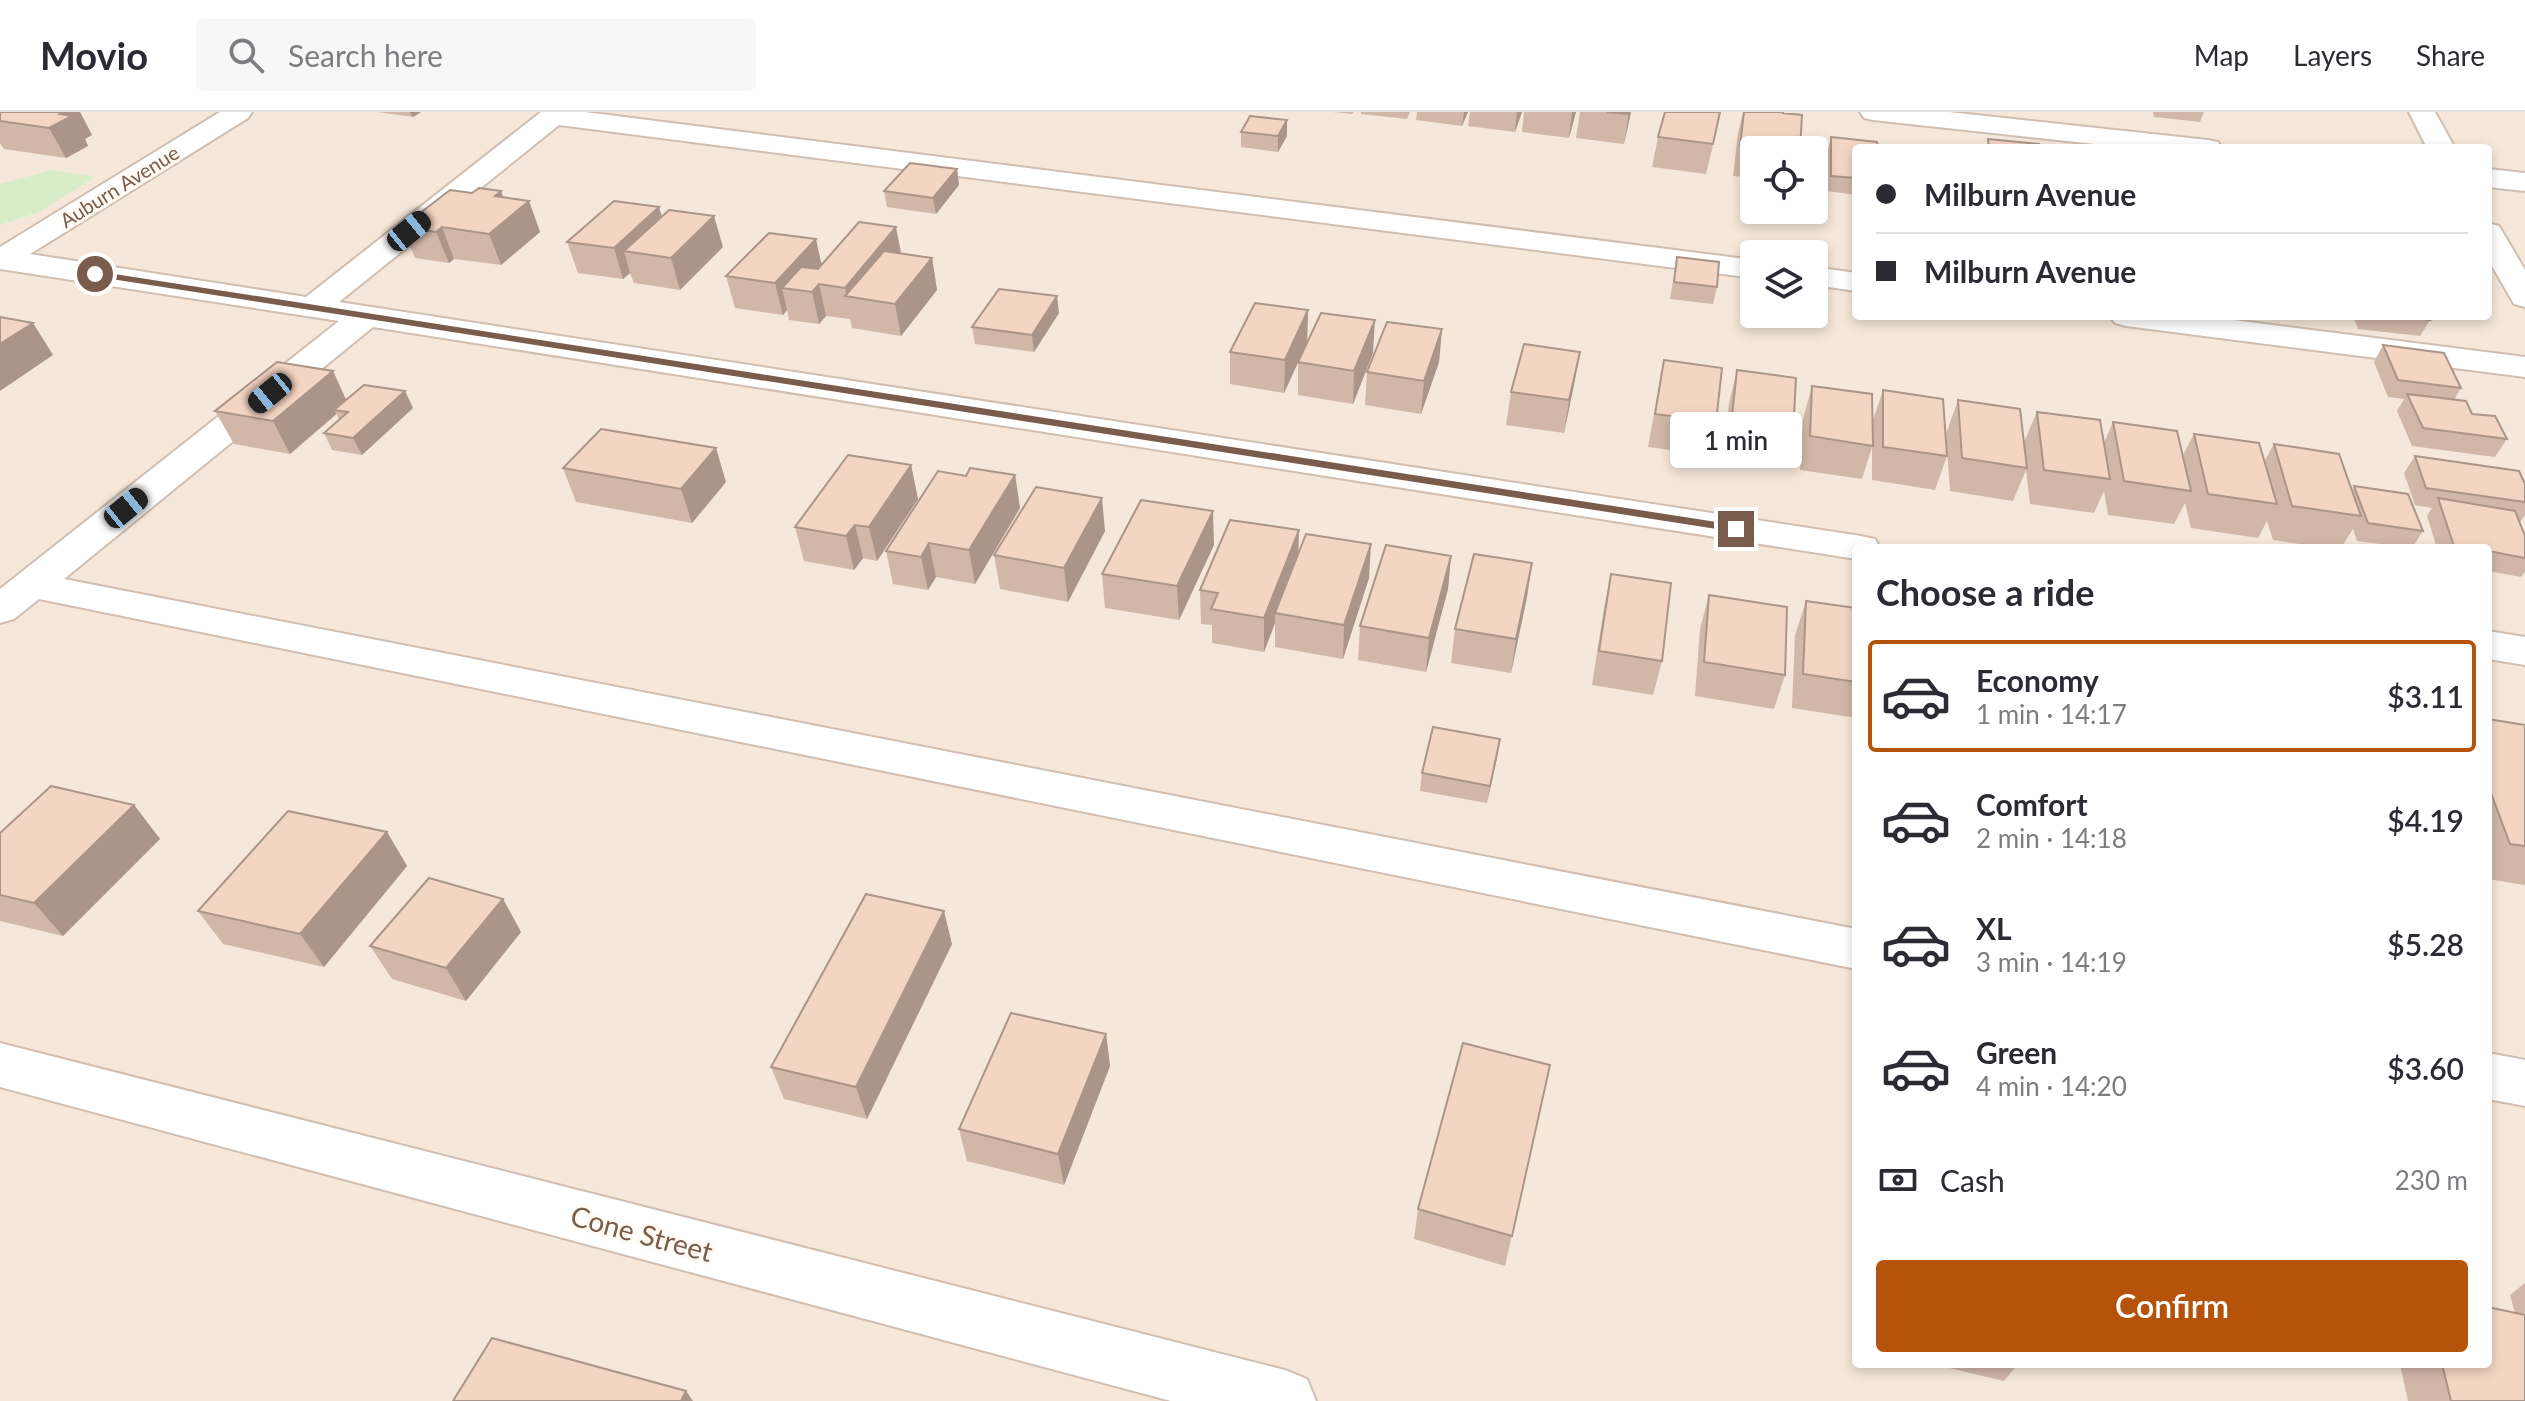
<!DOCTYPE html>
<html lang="en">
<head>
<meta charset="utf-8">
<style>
  :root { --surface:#fff; --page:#f7f7f7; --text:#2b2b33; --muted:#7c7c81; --line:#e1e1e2; --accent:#b45309 }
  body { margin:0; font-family:Lato,sans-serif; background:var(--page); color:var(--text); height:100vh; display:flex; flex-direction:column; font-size:30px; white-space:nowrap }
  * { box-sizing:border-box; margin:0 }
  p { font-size:26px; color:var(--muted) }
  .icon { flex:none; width:44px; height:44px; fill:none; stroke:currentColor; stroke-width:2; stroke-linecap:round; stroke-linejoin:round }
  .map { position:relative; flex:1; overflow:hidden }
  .panel { position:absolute; left:1852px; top:432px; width:640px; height:824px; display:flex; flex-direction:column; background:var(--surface); border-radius:8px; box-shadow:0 4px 12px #0003 }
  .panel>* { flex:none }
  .top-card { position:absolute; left:1852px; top:32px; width:640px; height:176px; border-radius:8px; box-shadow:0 4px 12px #0003; display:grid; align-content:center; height:176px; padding:0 24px; background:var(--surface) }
  .tools { position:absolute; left:1740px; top:24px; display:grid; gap:16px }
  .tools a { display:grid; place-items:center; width:88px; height:88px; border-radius:8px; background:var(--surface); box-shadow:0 4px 12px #0003; font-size:40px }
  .end { position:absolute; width:36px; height:36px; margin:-18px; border:10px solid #7a5c4d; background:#fff; box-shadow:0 0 0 4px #fff }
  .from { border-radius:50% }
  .bubble { position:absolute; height:56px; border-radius:8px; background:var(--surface); box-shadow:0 4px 12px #0003; font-size:26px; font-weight:600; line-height:56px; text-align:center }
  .car { position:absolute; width:24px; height:48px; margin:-24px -12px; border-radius:10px; box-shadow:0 0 6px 2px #0007; background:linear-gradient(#222 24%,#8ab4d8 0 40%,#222 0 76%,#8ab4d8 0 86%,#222 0) }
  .top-card b { display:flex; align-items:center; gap:28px; height:76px; font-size:30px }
  .top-card b+b { border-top:2px solid var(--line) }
  .top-card i { width:20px; height:20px; background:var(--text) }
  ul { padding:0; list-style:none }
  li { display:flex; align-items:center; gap:24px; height:112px; margin:0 16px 12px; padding:0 8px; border:4px solid transparent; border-radius:8px }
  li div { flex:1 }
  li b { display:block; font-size:30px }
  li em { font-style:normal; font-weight:600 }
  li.current { border-color:var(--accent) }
  li>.icon { width:72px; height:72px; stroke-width:1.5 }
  h2 { padding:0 24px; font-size:36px; line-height:96px }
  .pay { display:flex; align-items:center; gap:20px; height:88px; padding:0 24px; font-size:30px }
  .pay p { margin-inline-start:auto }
  .cta { display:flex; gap:16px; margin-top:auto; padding:16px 24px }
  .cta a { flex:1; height:92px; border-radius:8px; background:var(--accent); color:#fff; font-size:32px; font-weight:600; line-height:92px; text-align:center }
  header { display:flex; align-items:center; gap:48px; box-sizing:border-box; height:112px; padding:0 40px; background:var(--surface); border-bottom:2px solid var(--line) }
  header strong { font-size:38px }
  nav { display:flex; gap:44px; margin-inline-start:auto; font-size:28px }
  .search { width:560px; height:72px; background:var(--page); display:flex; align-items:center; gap:20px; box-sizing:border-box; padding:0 28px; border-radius:8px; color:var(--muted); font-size:30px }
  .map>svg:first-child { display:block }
</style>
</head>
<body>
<header>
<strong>Movio</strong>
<div class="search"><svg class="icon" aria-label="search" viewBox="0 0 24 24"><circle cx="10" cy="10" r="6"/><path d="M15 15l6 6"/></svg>Search here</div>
<nav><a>Map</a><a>Layers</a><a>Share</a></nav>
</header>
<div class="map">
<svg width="2525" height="1289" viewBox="0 0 2525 1289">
  <rect width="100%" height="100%" fill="#fdf6ec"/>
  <path fill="#f5e8da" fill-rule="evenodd" d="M0,0H2525V1289H0ZM1856,36H2488V204H1856ZM1754,38H1814V98H1754ZM1754,142H1814V202H1754ZM1856,436H2488V1252H1856Z"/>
  <path fill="#d8ecc9" d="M51,58L96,65L39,100L0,113V72Z"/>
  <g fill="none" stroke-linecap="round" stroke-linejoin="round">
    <defs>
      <g id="minor">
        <path d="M220,0H252L248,6L30,142L306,185L541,0H585L1754,148V166L559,13L339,190L1861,424L1875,427L1880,436H1856V447L373,215L64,467L1856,817V857L39,487L14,507L0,511V477L339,209L0,157V135Z"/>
        <path d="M1860,0H1949L2208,28L2218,30L2222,36H2131L1873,8L1864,6Z"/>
        <path d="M2409,0H2435L2455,36H2427Z"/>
        <path d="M2488,57L2525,61V79L2488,75Z"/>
        <path d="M2488,111L2499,114L2525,158V195L2514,192L2488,147Z"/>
        <path d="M1814,155L1856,161V179L1814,173Z"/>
        <path d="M2110,204H2202L2525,245V265L2126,214L2115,211Z"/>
        <path d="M2488,519L2525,525V553L2488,547Z"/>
        <path d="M0,931L1285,1258L1307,1267L1316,1289H1171L0,975Z"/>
        <path d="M2488,941L2525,948V994L2488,987Z"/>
      </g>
    </defs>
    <use href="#minor" stroke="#d1beb0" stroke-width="4"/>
    <use href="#minor" fill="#fff" fill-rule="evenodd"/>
  </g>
  <g fill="#d1b7a8">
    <path d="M0,0H80L92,23L85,27L88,34L66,46L4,37L0,31Z"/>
    <path d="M377,0H421L413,5Z"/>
    <path d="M1333,0H1354L1352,2Z"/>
    <path d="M1361,0H1410L1407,7L1361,2Z"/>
    <path d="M1417,0H1468L1462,14L1416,8Z"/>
    <path d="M1470,0H1522L1515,20L1468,14Z"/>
    <path d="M1524,0H1576L1569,26L1522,20Z"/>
    <path d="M1580,0H1631L1624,32L1576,26Z"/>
    <path d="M1721,0L1706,62L1652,55L1658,25Z"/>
    <path d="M1743,0H1783L1800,38H1754V66L1733,64L1738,21Z"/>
    <path d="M2153,0H2204L2200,10L2154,5Z"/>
    <path d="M1287,8V24L1278,40L1241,35V20Z"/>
    <path d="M1831,25L1856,36V83L1826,79L1827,41Z"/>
    <path d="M957,57L959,73L936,102L887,95L884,79Z"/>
    <path d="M504,85L529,89L540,120L501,153L454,147L449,151L415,146L402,115Z"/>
    <path d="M567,130L723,135L680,178L634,171L630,161L623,167L578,161Z"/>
    <path d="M901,142L932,146L937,178L901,224L852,216L850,207L826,204L819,212L789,208L787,198L783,203L735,196L726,164Z"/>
    <path d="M1677,145L1717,175L1713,192L1670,187Z"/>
    <path d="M1308,198L1307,231L1284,281L1230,272V240Z"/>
    <path d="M1059,201L1034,240L975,232L972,215Z"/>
    <path d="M2353,204H2428L2430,208L2420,224L2358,217Z"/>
    <path d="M1442,217L1439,250L1421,302L1365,293L1367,260Z"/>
    <path d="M2383,233L2461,276L2454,288L2507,327L2495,345L2412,334L2397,299L2404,287L2388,285L2374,250Z"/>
    <path d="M1580,240L1564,321L1506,313L1511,280Z"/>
    <path d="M1373,241L1353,292L1298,283V250Z"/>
    <path d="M1664,248L1716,310L1708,343L1648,335Z"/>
    <path d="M1737,258L1793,321L1784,354L1723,346L1729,291Z"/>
    <path d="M333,259L346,288L405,279L413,296L362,343L332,338L324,321L339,308L337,302L290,342L234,332L215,299Z"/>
    <path d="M1812,274L1872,311L1883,278L1947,344L1935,378L1872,368V335L1862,367L1800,358L1803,307Z"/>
    <path d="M1958,288L2024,330L2037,300L2104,331L2113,310L2183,343L2194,322L2264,350L2274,332L2352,379L2354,374L2423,419L2412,436L2357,429L2353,417L2341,436H2328L2273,428L2267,409L2258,426L2191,416L2185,391L2174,412L2108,403L2104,379L2094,401L2030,392L2026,358L2013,389L1950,379L1946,322Z"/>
    <path d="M2415,344L2525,372V403L2521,409H2519L2525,424V460L2521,465L2488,459V436H2437L2427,404L2432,396L2415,393L2404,361Z"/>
    <path d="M911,353L918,387L877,449L863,446L854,458L804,449L795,415Z"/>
    <path d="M563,356L726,370L692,411L576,390Z"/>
    <path d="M1015,363L1020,396L975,472L936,465L928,478L893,472L886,439L966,364Z"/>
    <path d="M1105,419L1068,490L1000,477L994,443Z"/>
    <path d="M1214,433L1179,508L1105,496L1102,462Z"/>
    <path d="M1298,441L1369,466L1343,547L1275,535V511L1264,540L1212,531V513L1201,512L1200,478Z"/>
    <path d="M1451,444L1448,477L1426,560L1358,548L1360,514Z"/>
    <path d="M1532,451L1527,485L1511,561L1451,551L1455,517Z"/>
    <path d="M1611,462L1662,549L1653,583L1592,573L1604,496Z"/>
    <path d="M1709,483L1785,563L1774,597L1695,584L1700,517Z"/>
    <path d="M1806,489L1856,496V606L1792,596L1795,523Z"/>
    <path d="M2488,607L2525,613V773L2488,767Z"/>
    <path d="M1497,645L1487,691L1420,679L1422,661Z"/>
    <path d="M134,693L160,727L63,824L0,809V721Z"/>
    <path d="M387,720L407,754L324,855L223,832L198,799Z"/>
    <path d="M503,787L521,820L466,889L392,867L370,834Z"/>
    <path d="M952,832L867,1007L784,987L771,955Z"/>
    <path d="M1106,922L1110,954L1064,1073L967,1049L959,1017Z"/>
    <path d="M1550,953L1505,1154L1414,1127L1418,1097Z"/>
    <path d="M2525,1171V1289H2408L2400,1252H2488L2515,1201L2510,1183Z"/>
    <path d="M1933,1252H2018L2004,1269Z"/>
  </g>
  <g fill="#aa9588">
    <path d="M64,0H80L92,23L85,27L88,34L66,46L49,16L60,2Z"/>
    <path d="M410,0H421L413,5Z"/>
    <path d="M1464,0H1468L1462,14Z"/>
    <path d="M1517,0H1522L1515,20Z"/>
    <path d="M1572,0H1576L1569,26Z"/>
    <path d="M1629,0H1631L1624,32Z"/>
    <path d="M1287,8V24L1278,40V24Z"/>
    <path d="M957,57L959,73L936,102L933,86Z"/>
    <path d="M501,79L510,104L529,89L540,120L501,153L489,122L495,84Z"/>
    <path d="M659,95L668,126L624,139L630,161L623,167L614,136Z"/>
    <path d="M714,104L723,135L680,178L671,146Z"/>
    <path d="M442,115L454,147L449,151L436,120Z"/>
    <path d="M896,115L902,146L847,185L845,176Z"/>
    <path d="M816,127L823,159L782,176L787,198L783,203L775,171Z"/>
    <path d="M932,146L937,178L901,224L895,192Z"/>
    <path d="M819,172L826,204L819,212L812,180Z"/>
    <path d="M1057,184L1059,201L1034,240L1032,223Z"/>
    <path d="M1308,198L1307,231L1284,281L1285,248Z"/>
    <path d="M1375,208L1373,241L1353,292L1354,259Z"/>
    <path d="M33,211L53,243L0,279V232Z"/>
    <path d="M1442,217L1439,250L1421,302L1424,269Z"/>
    <path d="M1580,240L1574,273L1564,321L1569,288Z"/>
    <path d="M333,259L348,292L334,298L336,302L290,342L273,309Z"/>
    <path d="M405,279L413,296L362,343L353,326Z"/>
    <path d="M716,336L726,370L692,411L681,377Z"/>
    <path d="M911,353L918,387L877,449L869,415Z"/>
    <path d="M1015,363L1020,396L975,472L969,438Z"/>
    <path d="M1102,386L1105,419L1068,490L1064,456Z"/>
    <path d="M1213,399L1214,433L1179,508L1177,474Z"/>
    <path d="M855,413L863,446L854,458L846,424Z"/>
    <path d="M1299,418L1298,452L1275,501V511L1264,540V506Z"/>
    <path d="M929,431L936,465L928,478L921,445Z"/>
    <path d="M1371,432L1369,466L1343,547L1344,513Z"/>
    <path d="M1451,444L1448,477L1426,560L1429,526Z"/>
    <path d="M1532,451L1527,485L1511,561L1516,527Z"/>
    <path d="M1500,627L1497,645L1487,691L1490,674Z"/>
    <path d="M134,693L160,727L63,824L34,791Z"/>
    <path d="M387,720L407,754L324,855L300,822Z"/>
    <path d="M503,787L521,820L466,889L446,856Z"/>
    <path d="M944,799L952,832L867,1007L856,975Z"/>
    <path d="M1106,922L1110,954L1064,1073L1058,1042Z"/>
    <path d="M686,1279L693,1289H681Z"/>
  </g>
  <g fill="#f3d5c3" stroke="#aa9588" stroke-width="2">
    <path d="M0,0H64L60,2L72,4L49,16L0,9Z"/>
    <path d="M1607,0H1629V2Z"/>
    <path d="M1665,0H1720L1713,32L1658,25Z"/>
    <path d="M1744,0H1783V1L1802,3L1800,38H1779L1740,34Z"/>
    <path d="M1250,4L1287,8L1278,24L1241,20Z"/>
    <path d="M1831,25L1877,30L1878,36H1856V66L1831,64Z"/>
    <path d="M1988,27L2039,32V36H1989Z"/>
    <path d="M910,51L957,57L933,86L884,79Z"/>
    <path d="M479,76L501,79L495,84L529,89L489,122L442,115L436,120L402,115L450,78L472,81Z"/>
    <path d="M614,89L659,95L614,136L567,130Z"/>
    <path d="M669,98L714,104L671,146L624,139Z"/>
    <path d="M859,110L896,115L845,176L819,172L812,180L782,176L801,155L818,157Z"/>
    <path d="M769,121L816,127L775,171L726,164Z"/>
    <path d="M884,139L932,146L895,192L845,184Z"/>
    <path d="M1677,145L1719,150L1717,175L1674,170Z"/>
    <path d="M999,177L1057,184L1032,223L972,215Z"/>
    <path d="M1255,191L1308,198L1285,248L1230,240Z"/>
    <path d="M1321,201L1375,208L1354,259L1298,250Z"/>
    <path d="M2401,204H2428L2430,208Z"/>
    <path d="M0,205L33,211L0,232Z"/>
    <path d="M1387,210L1442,217L1424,269L1367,260Z"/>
    <path d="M1524,232L1580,240L1569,288L1511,280Z"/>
    <path d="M2383,233L2444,241L2461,276L2398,268Z"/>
    <path d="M1664,248L1722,256L1716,310L1655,302Z"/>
    <path d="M277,250L333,259L273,309L215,299Z"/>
    <path d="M1737,258L1796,266L1793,321L1731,313Z"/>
    <path d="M364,273L405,279L353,326L324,321L348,300L334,298Z"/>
    <path d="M1812,274L1872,282L1873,334L1810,324Z"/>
    <path d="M1883,278L1943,287L1947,344L1883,335Z"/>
    <path d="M2407,282L2466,289L2472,302L2495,304L2507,327L2423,316Z"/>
    <path d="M1958,288L2020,297L2027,356L1962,346Z"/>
    <path d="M2037,300L2100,308L2110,367L2044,358Z"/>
    <path d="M2113,310L2177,319L2191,379L2124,369Z"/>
    <path d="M601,317L716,336L681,377L563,356Z"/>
    <path d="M2194,322L2259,331L2277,392L2208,382Z"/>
    <path d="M2274,332L2339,342L2361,404L2292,394Z"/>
    <path d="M848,343L911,353L869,415L855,413L846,424L795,415Z"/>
    <path d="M2415,344L2519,359L2525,372V390L2426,376Z"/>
    <path d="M970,356L1015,363L969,438L929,431L921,445L886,439L938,359L966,364Z"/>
    <path d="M2354,374L2408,382L2423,419L2368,411Z"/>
    <path d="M1036,375L1102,386L1064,456L994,443Z"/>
    <path d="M2438,386L2515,399L2525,424V446L2488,439V436H2468L2454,434Z"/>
    <path d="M1141,388L1213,399L1177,474L1102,462Z"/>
    <path d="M1230,408L1299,418L1264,506L1211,497L1218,481L1200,478Z"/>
    <path d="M1306,422L1371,432L1344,513L1275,501Z"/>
    <path d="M1386,433L1451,444L1429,526L1360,514Z"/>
    <path d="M1474,442L1532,451L1516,527L1455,517Z"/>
    <path d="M1611,462L1671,471L1662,549L1599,539Z"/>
    <path d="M1709,483L1787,495L1785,563L1704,550Z"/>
    <path d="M1806,489L1856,496V570L1803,562Z"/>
    <path d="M2488,607L2525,613V734L2510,732L2488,673Z"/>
    <path d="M1433,615L1500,627L1490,674L1422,661Z"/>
    <path d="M51,674L134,693L34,791L0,783V721Z"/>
    <path d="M288,699L387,720L300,822L198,799Z"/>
    <path d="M429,766L503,787L446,856L370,834Z"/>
    <path d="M866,782L944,799L856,975L771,955Z"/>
    <path d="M1011,901L1106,922L1058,1042L959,1017Z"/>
    <path d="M1463,931L1550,953L1512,1124L1418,1097Z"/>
    <path d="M2488,1195L2525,1203V1289H2451L2442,1252H2488Z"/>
    <path d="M492,1226L686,1279L681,1289H453Z"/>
  </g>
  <path fill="#7a5c4d" d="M95,159L1736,413L1742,417L1736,420L92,164Z"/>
  <g text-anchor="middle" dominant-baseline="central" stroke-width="6" stroke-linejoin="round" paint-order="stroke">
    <g font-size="20" fill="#7a5c4d" stroke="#fffaf3">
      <text transform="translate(119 74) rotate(-32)">Auburn Avenue</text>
    </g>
    <g font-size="28" fill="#7a5c4d" stroke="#fffaf3">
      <text transform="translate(642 1121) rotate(15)">Cone Street</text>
    </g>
  </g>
</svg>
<div class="tools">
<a><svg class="icon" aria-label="locate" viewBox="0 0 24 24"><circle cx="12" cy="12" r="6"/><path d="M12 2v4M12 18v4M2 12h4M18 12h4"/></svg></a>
<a><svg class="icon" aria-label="layers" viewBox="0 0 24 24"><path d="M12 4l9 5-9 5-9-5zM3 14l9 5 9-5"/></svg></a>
</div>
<i class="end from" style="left:95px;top:162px"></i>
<i class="end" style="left:1736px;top:417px"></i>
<div class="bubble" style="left:1670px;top:300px;width:132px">1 min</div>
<i class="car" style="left:409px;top:119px;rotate:51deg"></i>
<i class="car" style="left:270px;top:281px;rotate:231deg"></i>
<i class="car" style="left:126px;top:396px;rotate:51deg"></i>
<div class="top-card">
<b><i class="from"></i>Milburn Avenue</b>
<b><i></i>Milburn Avenue</b>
</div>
<section class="panel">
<h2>Choose a ride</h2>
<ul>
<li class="current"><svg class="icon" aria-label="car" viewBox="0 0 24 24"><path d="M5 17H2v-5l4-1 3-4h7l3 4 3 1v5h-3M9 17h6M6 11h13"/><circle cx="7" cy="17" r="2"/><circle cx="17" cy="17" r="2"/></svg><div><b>Economy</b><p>1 min · 14:17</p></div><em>$3.11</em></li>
<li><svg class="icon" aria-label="car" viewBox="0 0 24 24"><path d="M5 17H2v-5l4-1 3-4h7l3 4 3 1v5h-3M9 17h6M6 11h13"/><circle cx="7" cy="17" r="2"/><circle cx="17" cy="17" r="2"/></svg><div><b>Comfort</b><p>2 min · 14:18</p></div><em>$4.19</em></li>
<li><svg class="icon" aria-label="car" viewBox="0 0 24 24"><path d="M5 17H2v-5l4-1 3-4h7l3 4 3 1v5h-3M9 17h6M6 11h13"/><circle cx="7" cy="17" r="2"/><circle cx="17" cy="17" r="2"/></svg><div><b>XL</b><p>3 min · 14:19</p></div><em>$5.28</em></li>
<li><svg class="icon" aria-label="car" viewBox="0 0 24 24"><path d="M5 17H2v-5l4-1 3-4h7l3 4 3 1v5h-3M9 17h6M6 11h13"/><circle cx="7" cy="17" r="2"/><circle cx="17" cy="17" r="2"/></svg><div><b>Green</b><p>4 min · 14:20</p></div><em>$3.60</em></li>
</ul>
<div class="pay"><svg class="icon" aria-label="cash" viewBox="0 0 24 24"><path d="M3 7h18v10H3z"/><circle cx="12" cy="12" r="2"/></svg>Cash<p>230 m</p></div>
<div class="cta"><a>Confirm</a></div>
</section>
</div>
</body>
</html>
